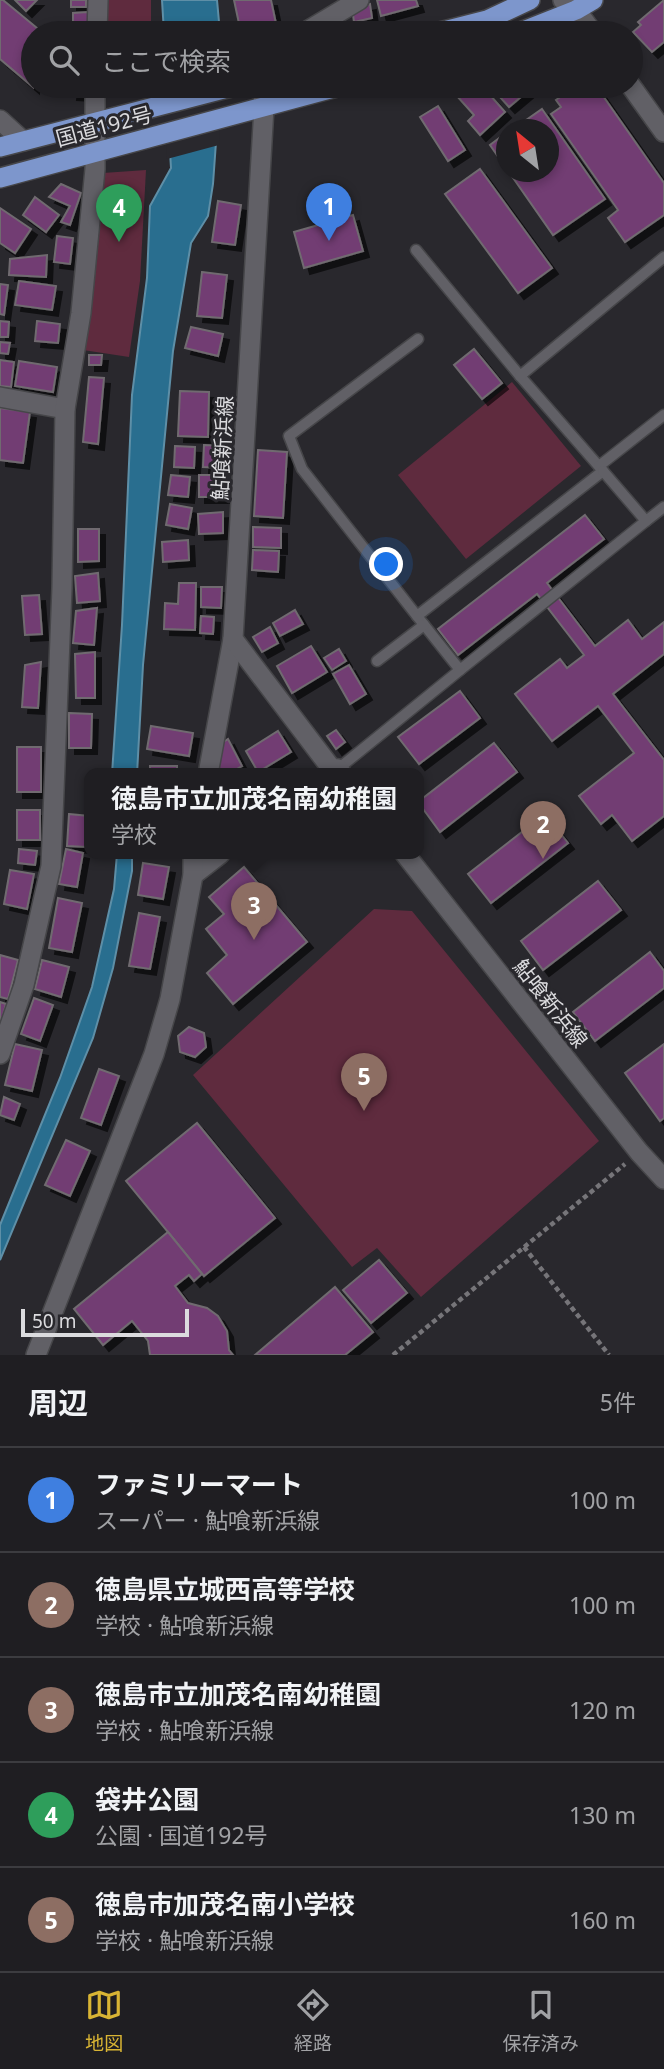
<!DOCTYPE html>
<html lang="ja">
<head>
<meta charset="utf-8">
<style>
	:root { --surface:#1f1e22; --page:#2c2b2f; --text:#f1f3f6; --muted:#a1a2a5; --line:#3c3c40; --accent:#d8b434 }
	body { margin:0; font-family:"Noto Sans","Noto Sans JP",sans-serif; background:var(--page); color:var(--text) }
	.compass { position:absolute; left:496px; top:119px; width:63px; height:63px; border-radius:50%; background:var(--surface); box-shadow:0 4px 10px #0003; rotate:330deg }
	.scale { position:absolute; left:21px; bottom:18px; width:168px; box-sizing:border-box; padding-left:7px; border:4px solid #dbdbde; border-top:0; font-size:19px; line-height:24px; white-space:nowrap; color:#dbdbde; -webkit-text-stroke:5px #29282d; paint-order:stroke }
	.you { position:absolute; left:387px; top:565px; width:24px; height:24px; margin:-18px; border:5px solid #fff; border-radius:50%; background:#1a73e8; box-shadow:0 0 0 10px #1a73e833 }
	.badge { display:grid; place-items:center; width:46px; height:46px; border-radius:50%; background:var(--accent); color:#fff; font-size:23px; font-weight:700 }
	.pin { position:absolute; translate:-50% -58px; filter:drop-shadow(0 2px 4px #0008) }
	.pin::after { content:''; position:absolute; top:37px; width:24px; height:21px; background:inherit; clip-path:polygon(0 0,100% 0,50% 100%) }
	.popup { position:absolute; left:84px; top:768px; width:340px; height:91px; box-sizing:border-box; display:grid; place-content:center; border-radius:14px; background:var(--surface); filter:drop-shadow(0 2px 5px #0005); font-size:23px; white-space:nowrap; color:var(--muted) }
	.popup b { font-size:26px; color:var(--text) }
	.popup::after { content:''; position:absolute; left:50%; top:100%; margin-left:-14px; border:14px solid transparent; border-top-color:var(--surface) }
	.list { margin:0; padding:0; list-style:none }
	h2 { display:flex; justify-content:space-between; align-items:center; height:91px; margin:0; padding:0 28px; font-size:30px }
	h2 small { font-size:23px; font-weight:400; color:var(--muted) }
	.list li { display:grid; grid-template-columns:46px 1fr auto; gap:21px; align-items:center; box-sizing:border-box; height:105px; padding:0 28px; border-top:2px solid var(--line) }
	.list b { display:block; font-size:26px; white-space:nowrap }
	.list p { margin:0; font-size:23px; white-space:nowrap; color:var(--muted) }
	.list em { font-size:23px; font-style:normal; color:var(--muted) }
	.icon { flex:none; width:38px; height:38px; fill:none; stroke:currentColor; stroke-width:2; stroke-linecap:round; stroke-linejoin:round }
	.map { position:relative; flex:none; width:664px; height:1355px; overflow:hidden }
	.search { position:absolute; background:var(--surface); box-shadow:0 4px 10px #0003; left:21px; right:21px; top:21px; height:77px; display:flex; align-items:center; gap:18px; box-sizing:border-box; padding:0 24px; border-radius:38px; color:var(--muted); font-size:26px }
	.sheet { height:616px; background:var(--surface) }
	nav { display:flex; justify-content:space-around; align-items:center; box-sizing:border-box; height:98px; border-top:2px solid var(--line); background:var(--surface); font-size:19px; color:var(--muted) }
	nav a { display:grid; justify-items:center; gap:4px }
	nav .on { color:var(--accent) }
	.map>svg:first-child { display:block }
	.green { fill:#5f2b3e }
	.water { fill:#296e8f; stroke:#5e8fa7; stroke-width:2 }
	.pier { fill:#29282d }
	.building { fill:#723c73; stroke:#706b70; stroke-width:2; filter:url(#shadow) }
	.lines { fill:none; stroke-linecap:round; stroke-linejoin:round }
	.service-casing { stroke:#464649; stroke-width:13 }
	.minor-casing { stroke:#464649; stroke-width:22 }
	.secondary-casing { stroke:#464649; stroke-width:22 }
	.trunk-casing { stroke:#464649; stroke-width:22 }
	.path { stroke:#767579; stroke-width:4.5; stroke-dasharray:5 3.5; stroke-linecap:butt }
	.service { stroke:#616066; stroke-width:10 }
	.minor { stroke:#616066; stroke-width:19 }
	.secondary { stroke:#616066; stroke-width:19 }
	.trunk { stroke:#7d96cc; stroke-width:19 }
	.labels { text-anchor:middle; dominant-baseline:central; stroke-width:6; stroke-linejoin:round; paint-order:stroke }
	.street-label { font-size:21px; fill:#dbdbde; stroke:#29282d }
</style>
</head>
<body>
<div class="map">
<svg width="664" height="1355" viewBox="0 0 664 1355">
	<defs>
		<filter id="shadow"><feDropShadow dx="6" dy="6" stdDeviation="0" flood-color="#0009"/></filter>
	</defs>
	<rect width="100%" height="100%" fill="#29282d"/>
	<g class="green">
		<polygon points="102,0 151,0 151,33 100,33"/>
		<polygon points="146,170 140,281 129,357 83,350 103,173"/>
		<polygon points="512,382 581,466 466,559 398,475"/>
		<polygon points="374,909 412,911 599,1141 421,1297 377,1248 352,1267 193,1075"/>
	</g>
	<g class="water">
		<polygon points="162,0 217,0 220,33 164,33"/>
		<polygon points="166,86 220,86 213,184 208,216 191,243 173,351 143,665 137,774 112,774 122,625 132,395 147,278 150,206 171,168"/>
		<polygon points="117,854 132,854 132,871 113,968 93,1038 0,1260 0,1225 60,1078 92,987 114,889"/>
	</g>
	<polygon class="pier" points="163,86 223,86 219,145 167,159"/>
	<g class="building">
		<polygon points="0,0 3,0 43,33 33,33 33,87 0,59"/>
		<polygon points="15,0 37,0 26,11"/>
		<rect x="71" y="0" width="15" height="7"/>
		<polygon points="234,0 271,0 278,33 241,33"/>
		<polygon points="377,0 416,0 418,6 381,16"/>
		<polygon points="664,0 664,42 652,52 633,32 641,25 638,22"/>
		<polygon points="370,4 372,18 354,22 352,8"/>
		<polygon points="88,12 88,32 73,32 73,13"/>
		<polygon points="72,86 86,86 86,95 71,94"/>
		<polygon points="469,86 482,86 505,112 480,135 468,121 474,115 457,96"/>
		<polygon points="490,86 534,86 509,107"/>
		<polygon points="576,86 596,86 664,183 664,215 625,242 608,218 618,210 551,114 561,107 556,100"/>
		<polygon points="438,106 465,150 448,161 420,117"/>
		<polygon points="542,109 605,199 553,235 509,172 548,172 548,130 512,130"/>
		<polygon points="506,133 506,168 490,145"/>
		<polygon points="480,169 552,268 518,293 445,194"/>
		<polygon points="61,184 81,193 70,225 61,222 70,206 49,197"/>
		<polygon points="35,197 59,215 46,232 23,215"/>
		<polygon points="218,201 241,205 235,245 212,242"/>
		<polygon points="0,208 31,229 15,253 0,243"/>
		<polygon points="353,215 363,251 304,268 294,232"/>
		<polygon points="57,236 73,238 70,264 54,262"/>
		<polygon points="47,255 46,277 9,275 10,259"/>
		<polygon points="202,272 227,275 222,318 197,316"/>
		<polygon points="19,281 56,286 52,310 15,305"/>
		<polygon points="0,284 8,285 4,315 0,314"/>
		<polygon points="0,321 9,322 8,337 0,337"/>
		<polygon points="37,321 60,324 58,343 35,341"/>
		<polygon points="191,327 223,334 218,356 185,348"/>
		<polygon points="0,342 10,343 8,354 0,353"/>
		<polygon points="474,349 502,383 482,399 454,365"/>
		<polygon points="89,355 102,355 101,365 89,365"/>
		<polygon points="0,360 14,362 11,387 0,386"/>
		<polygon points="19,361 57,367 53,392 15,386"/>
		<polygon points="89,377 104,378 98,444 83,442"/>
		<polygon points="180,391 209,392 208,437 178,436"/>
		<polygon points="0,408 30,412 23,463 0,460"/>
		<polygon points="204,445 225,446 225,468 203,467"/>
		<polygon points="175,446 195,447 194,468 174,467"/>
		<polygon points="258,450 287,452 283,518 254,516"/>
		<polygon points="171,475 190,477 188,497 168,495"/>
		<rect x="199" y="475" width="25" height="22"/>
		<polygon points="170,504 192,508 188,529 166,525"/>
		<polygon points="223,512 223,533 199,534 198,514"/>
		<polygon points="585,515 604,539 547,583 595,646 628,620 642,639 664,622 664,654 613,694 664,760 664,816 632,841 612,815 601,824 579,796 634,753 598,706 552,741 515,694 560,659 567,668 584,655 537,594 458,655 438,629"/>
		<polygon points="253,527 281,528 281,548 253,547"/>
		<polygon points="78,529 99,529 99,561 78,562"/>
		<polygon points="188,540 189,560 163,562 162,542"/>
		<polygon points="253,550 279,551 278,572 252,570"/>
		<polygon points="98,573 100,601 77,603 75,576"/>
		<polygon points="179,583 196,583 195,630 164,629 165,603 178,604"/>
		<polygon points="201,587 222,587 221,608 201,607"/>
		<polygon points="39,595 42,634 25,635 22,596"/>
		<polygon points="97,608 94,645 73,643 76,611"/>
		<polygon points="295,610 303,624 280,636 273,623"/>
		<polygon points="201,616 214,617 213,634 200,633"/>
		<polygon points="270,627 278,643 262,652 253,637"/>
		<polygon points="311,646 327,672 292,693 277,666"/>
		<polygon points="339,649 346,661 332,670 324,658"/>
		<polygon points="95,652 95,698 76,698 75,654"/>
		<polygon points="41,662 38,708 22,707 25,665"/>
		<polygon points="349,665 366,694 350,704 333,674"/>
		<polygon points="460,691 480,718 419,764 398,737"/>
		<polygon points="69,713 92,714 91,748 69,748"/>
		<polygon points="151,726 193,733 189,756 147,749"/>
		<polygon points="336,730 345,742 336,749 327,736"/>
		<polygon points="278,731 291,752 258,772 246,751"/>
		<polygon points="228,739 242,766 228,774 219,774 217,770 222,743"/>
		<polygon points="494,743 517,772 440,832 418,802"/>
		<rect x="17" y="747" width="24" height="45"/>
		<rect x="150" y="766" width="27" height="8"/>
		<rect x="17" y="810" width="23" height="30"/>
		<polygon points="69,814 89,816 87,847 67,846"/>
		<polygon points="545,814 568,843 491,903 468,874"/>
		<polygon points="19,849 37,851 35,865 18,863"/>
		<polygon points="66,849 83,853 77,887 59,884"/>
		<polygon points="143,863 169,867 163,899 138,895"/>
		<polygon points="244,867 307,942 233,1004 207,973 227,955 206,929 224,914 209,897"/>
		<polygon points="10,870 34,874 27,909 4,904"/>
		<polygon points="598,881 621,910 543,970 521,941"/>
		<polygon points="58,898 82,903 72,952 49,948"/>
		<polygon points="139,913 160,917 150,969 129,966"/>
		<polygon points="650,952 664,971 664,988 595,1041 573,1012"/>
		<polygon points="0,955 18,960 8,999 0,997"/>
		<polygon points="42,960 69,967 61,997 35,989"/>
		<polygon points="34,998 53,1005 40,1041 21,1034"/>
		<polygon points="0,1002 6,1004 0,1027"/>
		<polygon points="189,1027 204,1033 206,1047 195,1057 180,1052 178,1036"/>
		<polygon points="15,1044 42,1050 32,1091 5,1085"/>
		<polygon points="664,1044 664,1118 660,1121 625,1073"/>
		<polygon points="99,1069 119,1076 101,1125 81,1118"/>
		<polygon points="4,1097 20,1104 14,1120 0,1115"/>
		<polygon points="197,1123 275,1218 204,1276 126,1181"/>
		<polygon points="66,1140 90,1151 70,1196 45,1185"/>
		<polygon points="168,1232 202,1274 194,1281 189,1275 175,1286 188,1303 207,1308 218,1316 227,1331 229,1350 233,1355 150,1355 148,1341 132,1321 103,1345 74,1309"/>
		<polygon points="379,1260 407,1293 371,1323 343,1290"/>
		<polygon points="335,1287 373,1332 345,1355 255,1355"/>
	</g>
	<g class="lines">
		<defs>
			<g id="service">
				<polyline points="416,250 520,376 603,471 417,616 302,469 289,436 418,339"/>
				<polyline points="520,376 664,257"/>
				<polyline points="599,466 664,415"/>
				<polyline points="646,521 664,507"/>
				<polyline points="417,616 460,670 646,521 603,471"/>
				<polyline points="377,661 424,625"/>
				<polyline points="338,769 460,670"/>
			</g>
			<g id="minor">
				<polyline points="563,0 576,10 593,33"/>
				<polyline points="97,33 98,0"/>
				<polyline points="304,33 359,0"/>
				<polyline points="631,86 664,132"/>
				<polyline points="0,120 23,141"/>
				<polyline points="0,397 65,409"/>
				<polyline points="208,774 233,639"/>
				<polyline points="193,875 220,854"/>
				<polyline points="0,1054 24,985 51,866 62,588 65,409 81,313 95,169 95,86"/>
				<polyline points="36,1355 154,1054 170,999 193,875 193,854"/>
			</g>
			<g id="secondary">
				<polyline points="263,86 264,107 233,639 331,768 338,769 342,774"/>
				<polyline points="405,854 639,1152 664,1179"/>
			</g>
			<g id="trunk">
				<polyline points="436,33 487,20 530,0"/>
				<polyline points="518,33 576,10 593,0"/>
				<polyline points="0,147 235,86"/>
				<polyline points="0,178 341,86"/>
			</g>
		</defs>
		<use href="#service" class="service-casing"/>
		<use href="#minor" class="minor-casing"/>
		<use href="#secondary" class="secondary-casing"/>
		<use href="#trunk" class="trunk-casing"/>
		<g class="path">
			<polyline points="524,1247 609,1355"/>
			<polyline points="393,1355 625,1164"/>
		</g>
		<use href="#service" class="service"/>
		<use href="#minor" class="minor"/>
		<use href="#secondary" class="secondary"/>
		<use href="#trunk" class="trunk"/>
	</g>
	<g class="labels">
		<g class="street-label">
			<text transform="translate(104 126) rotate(-15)">国道192号</text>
			<text transform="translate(222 448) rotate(-87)">鮎喰新浜線</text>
			<text transform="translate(551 1003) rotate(52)">鮎喰新浜線</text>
		</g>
	</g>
</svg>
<svg class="compass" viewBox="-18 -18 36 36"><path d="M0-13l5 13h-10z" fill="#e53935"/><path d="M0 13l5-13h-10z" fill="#a1a2a5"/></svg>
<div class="scale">50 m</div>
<div class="you"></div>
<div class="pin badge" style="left:329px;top:241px;background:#3f7fe0">1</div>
<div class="pin badge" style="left:543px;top:859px;background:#8d6e63">2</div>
<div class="pin badge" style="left:254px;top:940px;background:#8d6e63">3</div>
<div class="popup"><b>徳島市立加茂名南幼稚園</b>学校</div>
<div class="pin badge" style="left:119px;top:242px;background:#2e9e5b">4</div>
<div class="pin badge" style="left:364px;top:1111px;background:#8d6e63">5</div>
<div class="search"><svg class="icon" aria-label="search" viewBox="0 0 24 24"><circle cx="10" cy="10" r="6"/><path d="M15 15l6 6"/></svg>ここで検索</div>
</div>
<section class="sheet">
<h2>周辺<small>5件</small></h2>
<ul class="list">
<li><span class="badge" style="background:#3f7fe0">1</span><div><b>ファミリーマート</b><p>スーパー · 鮎喰新浜線</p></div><em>100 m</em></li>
<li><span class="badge" style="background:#8d6e63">2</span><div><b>徳島県立城西高等学校</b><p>学校 · 鮎喰新浜線</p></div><em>100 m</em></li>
<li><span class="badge" style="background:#8d6e63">3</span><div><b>徳島市立加茂名南幼稚園</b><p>学校 · 鮎喰新浜線</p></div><em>120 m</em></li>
<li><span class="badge" style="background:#2e9e5b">4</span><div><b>袋井公園</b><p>公園 · 国道192号</p></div><em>130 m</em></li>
<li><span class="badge" style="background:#8d6e63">5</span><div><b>徳島市加茂名南小学校</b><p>学校 · 鮎喰新浜線</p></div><em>160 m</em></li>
</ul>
</section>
<nav>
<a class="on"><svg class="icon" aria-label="map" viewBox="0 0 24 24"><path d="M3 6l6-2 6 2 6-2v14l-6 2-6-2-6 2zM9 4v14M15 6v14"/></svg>地図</a>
<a><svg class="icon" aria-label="directions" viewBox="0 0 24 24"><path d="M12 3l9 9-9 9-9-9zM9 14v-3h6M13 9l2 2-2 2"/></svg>経路</a>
<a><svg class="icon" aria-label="saved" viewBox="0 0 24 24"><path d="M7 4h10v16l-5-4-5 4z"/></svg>保存済み</a>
</nav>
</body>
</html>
